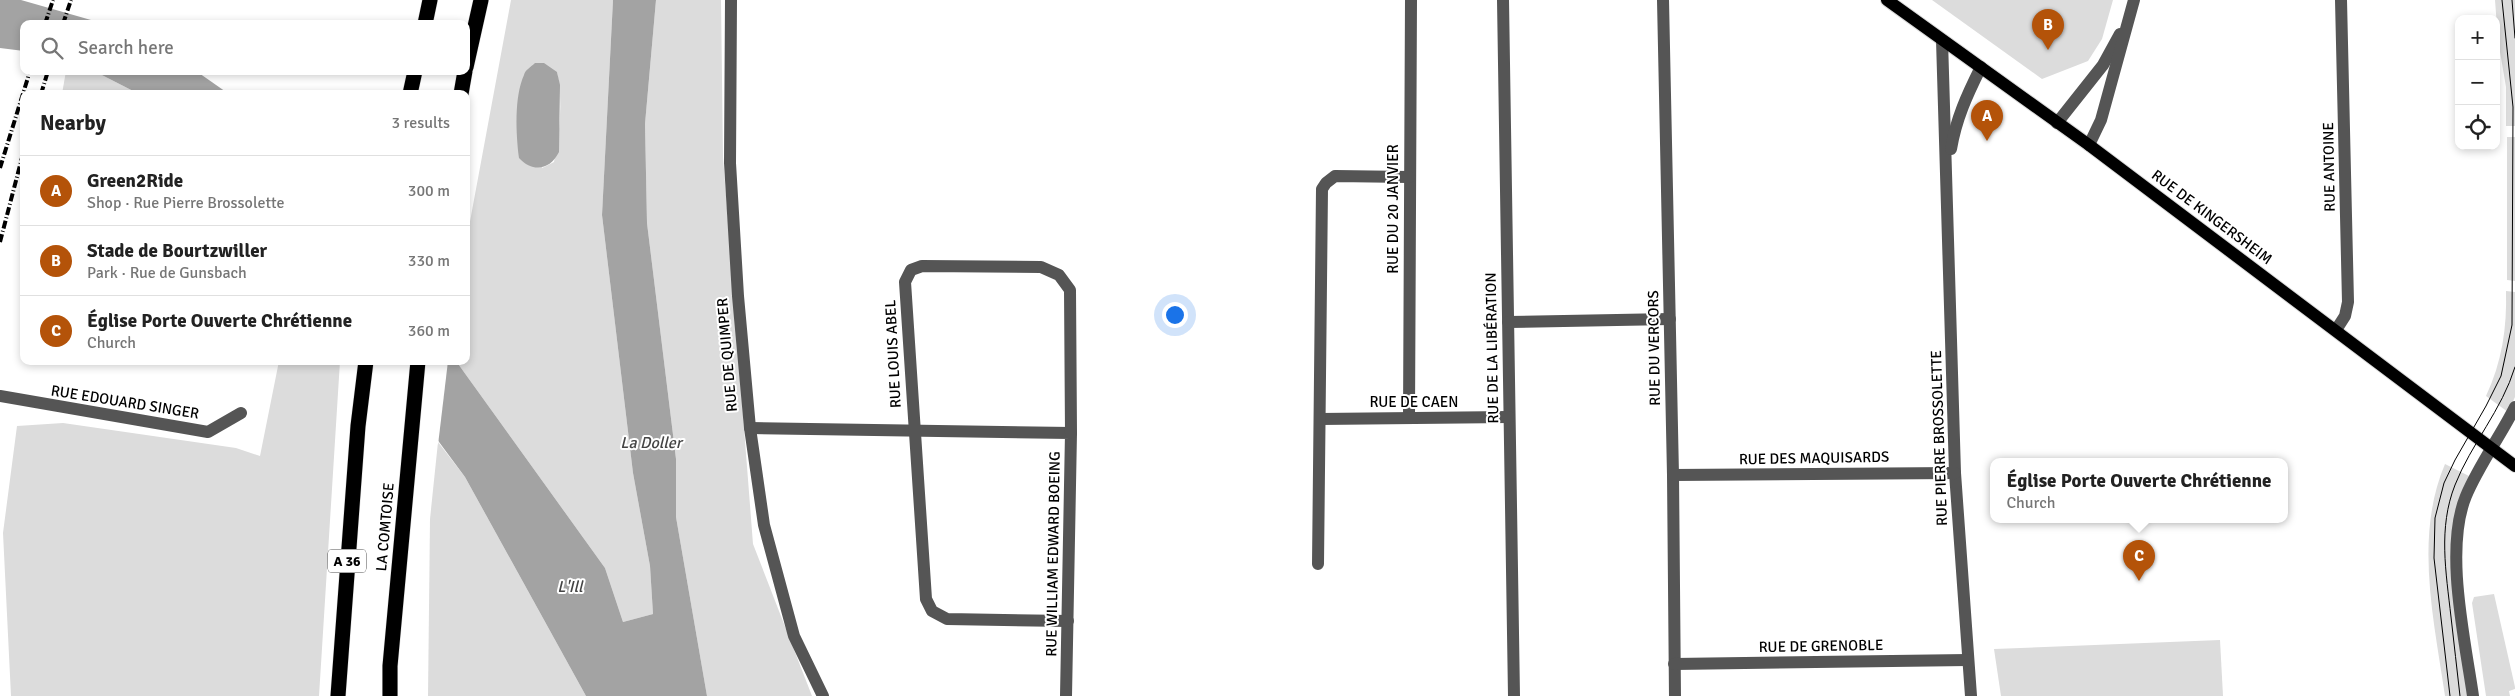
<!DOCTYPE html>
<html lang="en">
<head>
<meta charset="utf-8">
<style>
	:root { --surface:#fff; --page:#f2f2f2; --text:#222; --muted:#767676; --line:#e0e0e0; --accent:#b45309 }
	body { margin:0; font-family:Signika,sans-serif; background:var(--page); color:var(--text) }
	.controls { position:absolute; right:15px; top:15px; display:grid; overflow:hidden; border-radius:10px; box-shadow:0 2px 8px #0003 }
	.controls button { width:45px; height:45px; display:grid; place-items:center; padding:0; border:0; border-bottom:1px solid var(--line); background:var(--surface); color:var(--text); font:25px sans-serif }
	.you { position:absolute; left:1174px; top:314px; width:18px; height:18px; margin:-12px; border:4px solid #fff; border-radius:50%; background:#1a73e8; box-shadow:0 0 0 8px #1a73e833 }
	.badge { display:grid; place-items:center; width:32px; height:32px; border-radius:50%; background:var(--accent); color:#fff; font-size:16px; font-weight:700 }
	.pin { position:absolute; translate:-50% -41px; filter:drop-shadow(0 1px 2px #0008) }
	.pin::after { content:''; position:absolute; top:26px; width:18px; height:15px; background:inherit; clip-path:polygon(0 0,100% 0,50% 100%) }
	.popup { position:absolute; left:1990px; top:458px; width:298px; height:65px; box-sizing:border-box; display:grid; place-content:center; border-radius:10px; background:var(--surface); filter:drop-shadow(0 1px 4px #0005); font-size:16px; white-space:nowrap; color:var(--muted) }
	.popup b { font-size:19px; color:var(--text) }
	.popup::after { content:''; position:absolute; left:50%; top:100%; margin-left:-10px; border:10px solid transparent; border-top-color:var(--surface) }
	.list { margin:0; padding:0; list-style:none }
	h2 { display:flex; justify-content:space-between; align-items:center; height:65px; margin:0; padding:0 20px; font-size:21px }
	h2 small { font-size:16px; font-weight:400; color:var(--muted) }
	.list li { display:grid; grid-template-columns:32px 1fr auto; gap:15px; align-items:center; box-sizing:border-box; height:70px; padding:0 20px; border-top:1px solid var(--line) }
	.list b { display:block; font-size:19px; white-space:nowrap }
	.list p { margin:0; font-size:16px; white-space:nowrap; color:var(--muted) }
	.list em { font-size:16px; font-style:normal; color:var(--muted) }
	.icon { flex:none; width:28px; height:28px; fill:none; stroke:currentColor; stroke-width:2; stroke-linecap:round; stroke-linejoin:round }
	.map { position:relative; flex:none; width:2515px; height:696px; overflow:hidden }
	.search { position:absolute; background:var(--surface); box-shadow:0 2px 8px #0003; left:20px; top:20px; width:450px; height:55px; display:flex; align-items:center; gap:12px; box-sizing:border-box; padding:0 18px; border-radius:10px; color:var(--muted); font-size:19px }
	.panel { position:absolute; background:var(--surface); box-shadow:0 2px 8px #0003; left:20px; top:90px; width:450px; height:275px; border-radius:10px }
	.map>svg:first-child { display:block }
	.green { fill:#dcdcdc; fill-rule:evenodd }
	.water { fill:#a3a3a3 }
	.pier { fill:#fff }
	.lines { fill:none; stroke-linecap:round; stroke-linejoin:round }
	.major-casing { stroke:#dbdbdb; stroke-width:14 }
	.highway-casing { stroke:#dbdbdb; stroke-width:16 }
	.minor { stroke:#555; stroke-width:12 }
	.major { stroke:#000; stroke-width:12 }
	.highway { stroke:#000; stroke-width:15 }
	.tram { stroke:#000; stroke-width:1 }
	.rail { stroke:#000; stroke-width:4; stroke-dasharray:8 2.5 1 2.5; stroke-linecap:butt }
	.labels { text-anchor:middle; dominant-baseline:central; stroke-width:4; stroke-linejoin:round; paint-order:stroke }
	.shield { fill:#fff; stroke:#4c4c4c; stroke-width:1 }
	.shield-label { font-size:14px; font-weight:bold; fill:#000 }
	.street-label { font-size:15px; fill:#000; stroke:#fff }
	.water-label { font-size:16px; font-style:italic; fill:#444; stroke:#fff }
</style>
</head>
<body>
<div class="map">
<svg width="2515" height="696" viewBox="0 0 2515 696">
	<rect width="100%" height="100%" fill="#fff"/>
	<g class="green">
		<path d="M 511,0 L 613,0 L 602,215 L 633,473 L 650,566 L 653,614 L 623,622 L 605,568 L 456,361 L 466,361 L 466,243 ZM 557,72 C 563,102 560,132 554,162 L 542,168 Z"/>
		<polygon points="656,0 721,0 723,157 753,544 812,696 707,696 676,517 676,459 647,223 645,124"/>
		<polygon points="1932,0 2113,0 2102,39 2088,61 2042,79"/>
		<polygon points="2495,0 2515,0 2515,126 2506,126 2506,87 2498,40"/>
		<polygon points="66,71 94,71 139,94 62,94"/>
		<polygon points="2507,137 2515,137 2515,281 2507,280"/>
		<path d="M 2506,291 L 2515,292 L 2515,397 L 2508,412 L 2486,396 C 2502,362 2507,328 2506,291 Z"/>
		<polygon points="279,361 340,361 319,696 11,696 3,533 17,426 63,423 236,448 260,456"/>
		<polygon points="438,442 465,477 586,696 428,696 430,519"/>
		<path d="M 2445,464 L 2469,476 L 2456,515 L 2469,696 L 2445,696 C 2434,620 2414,537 2445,464 Z"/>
		<polygon points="2494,594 2515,687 2515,689 2509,691 2510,696 2486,696 2472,603 2474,597"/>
		<polygon points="2220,640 2223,696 2001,696 1994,649"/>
	</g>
	<g class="water">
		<polygon points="0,0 21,0 105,24 24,24 24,51 0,48"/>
		<polygon points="613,0 656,0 645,124 647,223 676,459 676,517 707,696 586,696 465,477 379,361 456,361 605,568 623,622 653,614 650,566 633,473 602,215"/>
		<path d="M 535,63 L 544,63 L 557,72 L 560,85 L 559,152 C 550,170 533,173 519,158 C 516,134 514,97 524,75 C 525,70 531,67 535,63 Z"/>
		<polygon points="94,71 196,71 229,94 139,94"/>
	</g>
	<polygon class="pier" points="377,361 448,361 438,445 377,363"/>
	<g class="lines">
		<defs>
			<polyline id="major" points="1887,0 2089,145 2515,466"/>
			<g id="highway">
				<polyline points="425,24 430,0"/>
				<polyline points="466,67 481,0"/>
				<polyline points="410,94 415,71"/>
				<polyline points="461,94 465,71"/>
				<polyline points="338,696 358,426 366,361"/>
				<polyline points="390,696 390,666 418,361"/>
			</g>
		</defs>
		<use href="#major" class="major-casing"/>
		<use href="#highway" class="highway-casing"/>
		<g class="minor">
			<polyline points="731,0 730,163 738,296 750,428 764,525 794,636 823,696"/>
			<polyline points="1503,0 1514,696"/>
			<polyline points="1663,0 1673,475 1675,696"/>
			<polyline points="1942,40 1955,473 1971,696"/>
			<polyline points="2057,123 2103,65 2120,34"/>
			<polyline points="2089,145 2101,120 2134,0"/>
			<path d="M 1951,149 C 1956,119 1967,95 1981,67"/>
			<polyline points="1508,322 1670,319"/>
			<polyline points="2336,330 2345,316 2348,302 2341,0"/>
			<polyline points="0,396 208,432 241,413"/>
			<polyline points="1409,418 1411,0"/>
			<polyline points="1320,419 1509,417"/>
			<polyline points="750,428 1071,433 1066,696"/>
			<polyline points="1673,475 1955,473"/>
			<polyline points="1318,564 1322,189 1326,183 1335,176 1409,177"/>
			<polyline points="1068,621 947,619 932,611 926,599 905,282 911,270 922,266 1041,267 1059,275 1070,290 1071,433"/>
			<polyline points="1674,664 1968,660"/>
			<path d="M 2473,696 C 2465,640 2444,549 2466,496 C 2479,465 2500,437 2515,407"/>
		</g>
		<use href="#major" class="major"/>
		<use href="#highway" class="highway"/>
		<g class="tram">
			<polyline points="2512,0 2515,38"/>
			<polyline points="2450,696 2434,558 2435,518 2444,483 2455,460 2486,406 2501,376 2512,325 2513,107 2502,0"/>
			<path d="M 2460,696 C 2457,670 2454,643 2451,617 C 2446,572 2438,528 2455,485 C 2471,444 2502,410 2515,367"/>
		</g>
		<g class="rail">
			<polyline points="45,24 53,0"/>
			<polyline points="63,24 71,0"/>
			<polyline points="41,94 48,71"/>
			<polyline points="0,168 30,71"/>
			<polyline points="0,242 24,150"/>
		</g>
	</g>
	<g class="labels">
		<rect class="shield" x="328" y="549.5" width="38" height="23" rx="4"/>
		<g class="shield-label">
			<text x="347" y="561">A 36</text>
		</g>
		<g class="street-label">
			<text transform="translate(2329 167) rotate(-91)">RUE ANTOINE</text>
			<text transform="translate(1393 209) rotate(-90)">RUE DU 20 JANVIER</text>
			<text transform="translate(2212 217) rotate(37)">RUE DE KINGERSHEIM</text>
			<text transform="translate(1492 348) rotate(-91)">RUE DE LA LIBÉRATION</text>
			<text transform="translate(1654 348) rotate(-91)">RUE DU VERCORS</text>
			<text transform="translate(893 354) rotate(-93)">RUE LOUIS ABEL</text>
			<text transform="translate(727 355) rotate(-95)">RUE DE QUIMPER</text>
			<text transform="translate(125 402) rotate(9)">RUE EDOUARD SINGER</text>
			<text x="1414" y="402">RUE DE CAEN</text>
			<text transform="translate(1939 438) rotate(-92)">RUE PIERRE BROSSOLETTE</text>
			<text transform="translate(1814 458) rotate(-1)">RUE DES MAQUISARDS</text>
			<text transform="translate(385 527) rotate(-85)">LA COMTOISE</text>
			<text transform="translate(1053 554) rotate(-89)">RUE WILLIAM EDWARD BOEING</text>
			<text transform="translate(1821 646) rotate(-1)">RUE DE GRENOBLE</text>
		</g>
		<g class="water-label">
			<text x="651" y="443">La Doller</text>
			<text x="570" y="587">L'Ill</text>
		</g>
	</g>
</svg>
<div class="controls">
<button>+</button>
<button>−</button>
<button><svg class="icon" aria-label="locate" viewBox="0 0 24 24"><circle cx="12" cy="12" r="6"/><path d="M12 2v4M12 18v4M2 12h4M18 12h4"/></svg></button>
</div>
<div class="you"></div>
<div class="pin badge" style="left:1987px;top:141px">A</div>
<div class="pin badge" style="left:2048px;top:50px">B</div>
<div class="pin badge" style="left:2139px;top:581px">C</div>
<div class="popup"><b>Église Porte Ouverte Chrétienne</b>Church</div>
<div class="search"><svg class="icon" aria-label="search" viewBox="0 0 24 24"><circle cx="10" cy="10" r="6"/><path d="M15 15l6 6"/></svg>Search here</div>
<section class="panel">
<h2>Nearby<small>3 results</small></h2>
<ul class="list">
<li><span class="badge">A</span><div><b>Green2Ride</b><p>Shop · Rue Pierre Brossolette</p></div><em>300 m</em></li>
<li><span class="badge">B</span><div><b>Stade de Bourtzwiller</b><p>Park · Rue de Gunsbach</p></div><em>330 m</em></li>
<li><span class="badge">C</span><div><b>Église Porte Ouverte Chrétienne</b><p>Church</p></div><em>360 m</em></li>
</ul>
</section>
</div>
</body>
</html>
